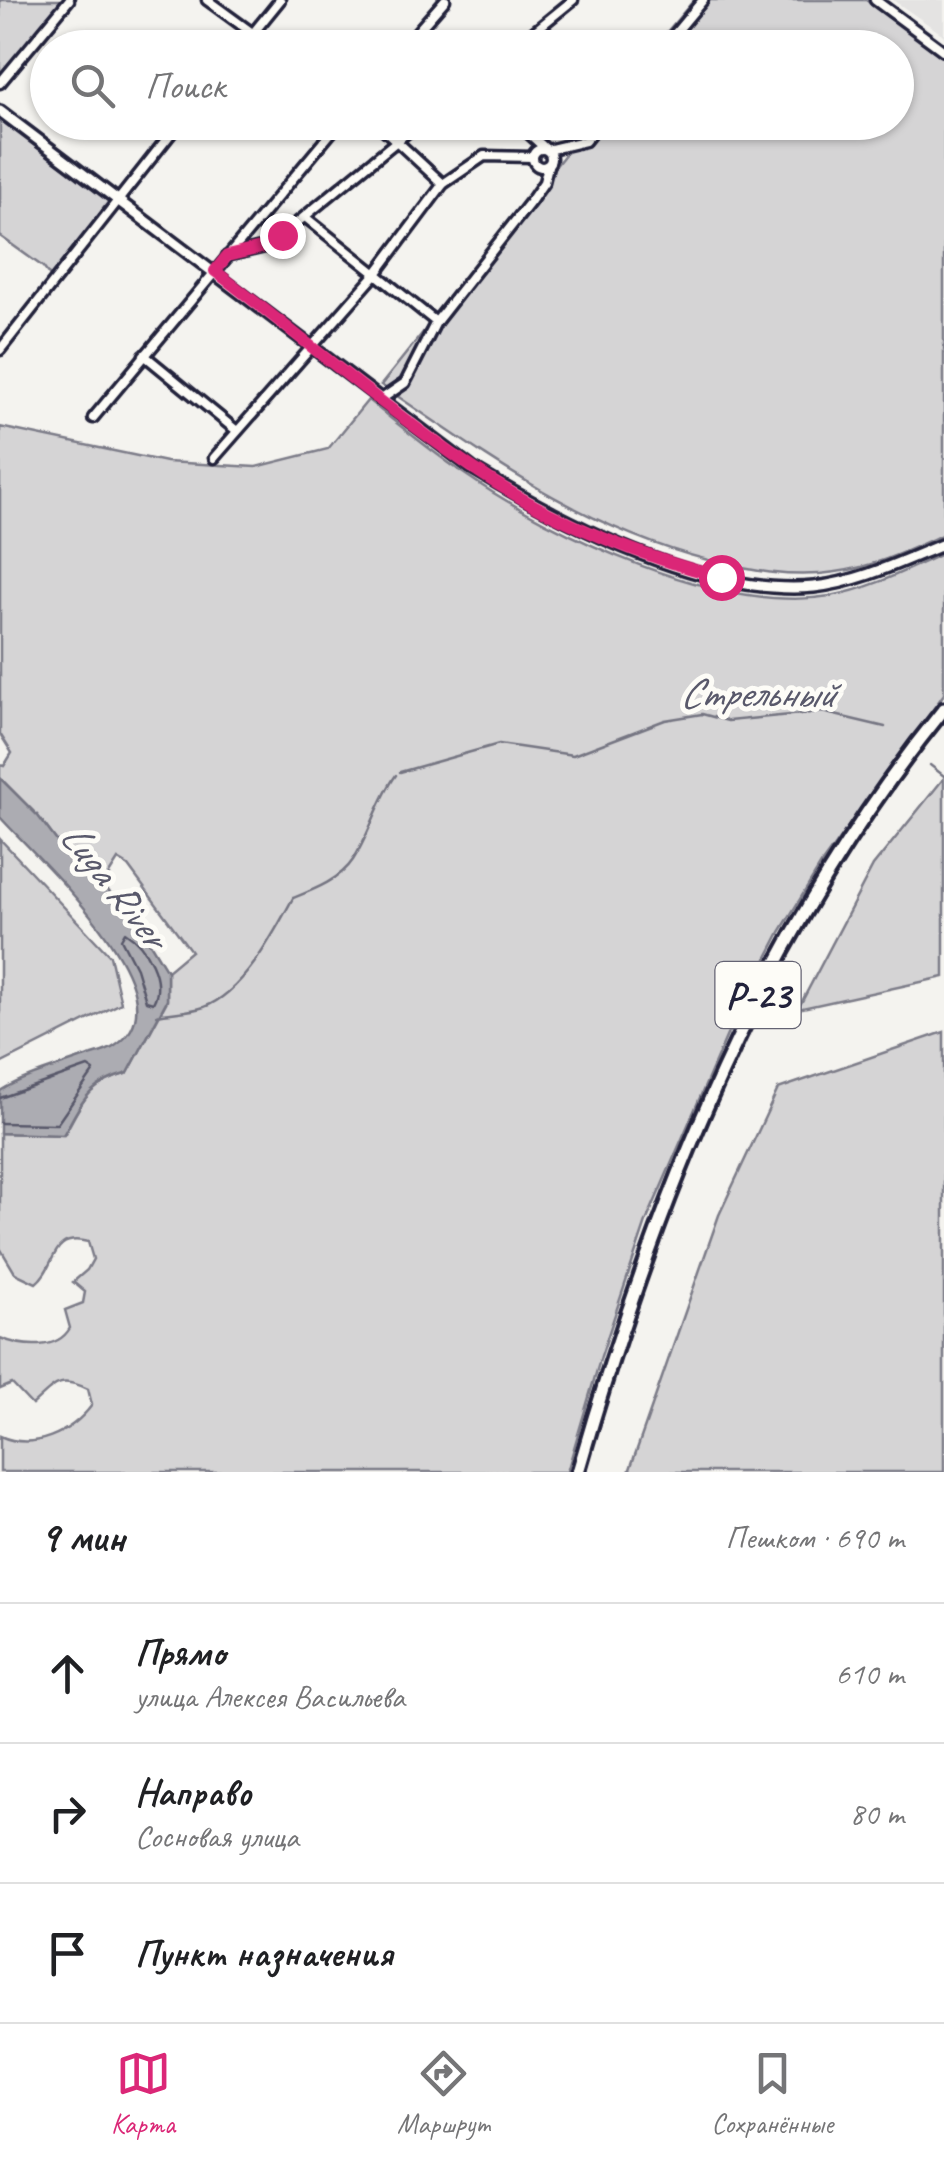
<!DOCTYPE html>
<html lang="ru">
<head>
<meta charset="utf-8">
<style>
	:root { --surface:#fff; --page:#f6f6f6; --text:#202124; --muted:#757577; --line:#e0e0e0; --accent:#db2777 }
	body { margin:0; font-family:Caveat,sans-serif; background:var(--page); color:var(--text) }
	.stop { position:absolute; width:30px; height:30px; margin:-22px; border:8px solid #db2777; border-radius:50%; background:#fff }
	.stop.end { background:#db2777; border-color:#fff; box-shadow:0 2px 10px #0008 }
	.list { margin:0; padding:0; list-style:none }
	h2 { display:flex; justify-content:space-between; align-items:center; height:130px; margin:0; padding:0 40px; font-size:42px }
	h2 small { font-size:32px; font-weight:400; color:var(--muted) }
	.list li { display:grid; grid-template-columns:65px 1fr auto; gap:30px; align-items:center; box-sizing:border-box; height:140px; padding:0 40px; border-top:2px solid var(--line) }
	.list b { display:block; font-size:38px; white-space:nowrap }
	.list p { margin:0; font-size:32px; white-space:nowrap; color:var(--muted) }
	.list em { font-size:32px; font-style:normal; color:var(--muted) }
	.icon { flex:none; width:55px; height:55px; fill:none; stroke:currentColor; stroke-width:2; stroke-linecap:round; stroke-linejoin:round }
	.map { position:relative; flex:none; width:944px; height:1472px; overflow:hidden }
	.search { position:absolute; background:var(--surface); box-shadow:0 2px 8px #0004; left:30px; right:30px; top:30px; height:110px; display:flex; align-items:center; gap:25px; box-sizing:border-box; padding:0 35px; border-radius:55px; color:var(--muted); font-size:38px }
	.sheet { height:550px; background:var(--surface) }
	nav { display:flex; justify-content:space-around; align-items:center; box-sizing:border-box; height:140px; border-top:2px solid var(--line); background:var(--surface); font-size:28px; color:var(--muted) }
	nav a { display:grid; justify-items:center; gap:5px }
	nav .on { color:var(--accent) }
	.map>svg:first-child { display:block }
	.built { fill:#e4e3e2 }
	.green { fill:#d5d4d5; stroke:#7c7b88; stroke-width:2.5 }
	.water { fill:#acacb2; stroke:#757582; stroke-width:2.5 }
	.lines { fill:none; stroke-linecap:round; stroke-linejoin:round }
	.shore { stroke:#59596b; stroke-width:2.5 }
	.stream { stroke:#757582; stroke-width:2.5 }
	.minor-casing { stroke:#22223b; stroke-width:15 }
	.major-casing { stroke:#22223b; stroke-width:16 }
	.highway-casing { stroke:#22223b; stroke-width:19 }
	.minor { stroke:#fdfcf7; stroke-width:8 }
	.major { stroke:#fdfcf7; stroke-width:9 }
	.highway { stroke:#fdfcf7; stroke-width:11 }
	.route { stroke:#db2777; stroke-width:12 }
	.labels { text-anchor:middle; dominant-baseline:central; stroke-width:10; stroke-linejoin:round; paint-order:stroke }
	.shield { fill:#fdfcf7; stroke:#646373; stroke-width:2.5 }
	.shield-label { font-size:38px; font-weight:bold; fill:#22223b }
	.water-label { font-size:42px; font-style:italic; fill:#59596b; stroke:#fdfcf7 }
</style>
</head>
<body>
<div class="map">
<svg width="944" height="1472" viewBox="0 0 944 1472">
	<rect width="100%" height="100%" fill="#f4f3ef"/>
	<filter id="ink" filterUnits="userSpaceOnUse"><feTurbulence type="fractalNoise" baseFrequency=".01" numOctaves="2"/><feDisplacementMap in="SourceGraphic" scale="20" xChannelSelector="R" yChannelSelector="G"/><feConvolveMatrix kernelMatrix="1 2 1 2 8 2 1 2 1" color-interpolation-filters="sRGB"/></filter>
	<g filter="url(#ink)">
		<polygon class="built" points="893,0 944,0 944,36 942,34"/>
		<g class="green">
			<polygon points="0,0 65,0 0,79"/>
			<path d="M 694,0 L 866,0 L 944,58 L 944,534 C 909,550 875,567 836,572 C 792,579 751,571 708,560 C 580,527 489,458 381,385 L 590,123 L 896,122 L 896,48 L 654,47 Z"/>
			<polygon points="0,120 109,201 51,278 43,267 0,236"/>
			<path d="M 368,400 C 400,426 432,452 466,475 C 555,536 719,614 830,596 C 871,589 906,570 944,553 L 944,694 L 822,863 L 780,932 L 727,1035 L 646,1222 L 601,1356 L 567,1472 L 0,1472 L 0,1436 C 33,1451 71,1433 92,1405 L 88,1389 C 58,1375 55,1385 32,1405 L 12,1384 L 0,1389 L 0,1338 C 23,1347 57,1351 70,1328 L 65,1310 L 83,1303 L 85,1292 L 73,1282 L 87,1270 L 93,1259 L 88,1242 C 49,1232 57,1267 36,1283 L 15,1273 L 0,1248 L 0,1133 L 64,1135 C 84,1099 87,1085 128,1073 L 167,1001 L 167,971 L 191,951 L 128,866 L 118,860 L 103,884 L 71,860 L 38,816 L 0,778 L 0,765 L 4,766 L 12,753 L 0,734 L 0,427 L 166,462 L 256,467 L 328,449 Z"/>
			<polygon points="944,778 944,977 798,1009 873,866"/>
			<polygon points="0,839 110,956 121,1003 0,1064"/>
			<polygon points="944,1032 944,1472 629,1472 719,1215 778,1089"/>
		</g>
		<path class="water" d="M 0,778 L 38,816 L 71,860 L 103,884 L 150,943 L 167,971 L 167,1000 L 128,1073 C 86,1085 84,1100 63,1135 L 0,1133 L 0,1091 C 24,1076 58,1067 86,1057 C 95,1054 107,1052 115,1046 C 193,996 35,857 0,817 Z"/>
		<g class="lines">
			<g class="shore">
				<path d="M 125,932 C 146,945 166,980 153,1003 L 146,1001 L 136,968 L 121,939 Z"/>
				<polyline points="0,1098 88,1067 94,1071 57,1124 0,1123"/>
			</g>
			<g class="stream">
				<polyline points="930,765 944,776"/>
				<polyline points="400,772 499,744 573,755 665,720 702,714 728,721 822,712 885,727"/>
				<path d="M 157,1015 C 172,1012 190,1012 204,1007 C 244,992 274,933 293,898 C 313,890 340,880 353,860 C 370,834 377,802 396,775"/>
			</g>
			<defs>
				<g id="minor">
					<polyline points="207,0 273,48"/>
					<polyline points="875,0 944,51"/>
					<polyline points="414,35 429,48"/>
					<polyline points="241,48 280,0"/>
					<polyline points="403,48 445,0"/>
					<polyline points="514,48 573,0"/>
					<polyline points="663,48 703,0"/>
					<polyline points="0,83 69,0"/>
					<polyline points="376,122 443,184"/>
					<polyline points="516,122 547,150 585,141 600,122"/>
					<circle cx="542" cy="158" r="9"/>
					<polyline points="305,217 436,322"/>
					<polyline points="227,256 265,247 282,235 420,122"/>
					<polyline points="0,350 180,122"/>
					<polyline points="144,355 237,431"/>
					<polyline points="380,400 405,383 436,322 531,201 544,182 548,166"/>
					<polyline points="93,418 340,122"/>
					<polyline points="214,458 375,275 443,184 484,156 533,157"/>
				</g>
				<path id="major" d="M 0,111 L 472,468 C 563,523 704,597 814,587 C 860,582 902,561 944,544"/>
				<path id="highway" d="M 578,1472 C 657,1198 762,933 944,709"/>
			</defs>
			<use href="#minor" class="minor-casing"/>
			<use href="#major" class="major-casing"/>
			<use href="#highway" class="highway-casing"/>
			<use href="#minor" class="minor"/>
			<use href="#major" class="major"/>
			<use href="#highway" class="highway"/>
		</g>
	</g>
	<g class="lines" filter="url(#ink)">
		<path class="route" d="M 282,235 L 265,247 L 227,256 L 215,271 C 300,336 382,406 470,466 C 546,519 632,554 721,577"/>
	</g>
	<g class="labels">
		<rect class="shield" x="715.5" y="962" width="85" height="66" rx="8"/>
		<g class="shield-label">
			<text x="758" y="995">Р-23</text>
		</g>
		<g class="water-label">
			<text x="757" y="693">Стрельный</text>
			<text transform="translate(114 885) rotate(52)">Luga River</text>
		</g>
	</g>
</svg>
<div class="stop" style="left:721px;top:577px"></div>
<div class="stop end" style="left:282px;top:235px"></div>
<div class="search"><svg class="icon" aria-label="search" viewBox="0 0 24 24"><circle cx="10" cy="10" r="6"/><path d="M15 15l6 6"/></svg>Поиск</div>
</div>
<section class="sheet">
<h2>9 мин<small>Пешком · 690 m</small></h2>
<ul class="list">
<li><svg class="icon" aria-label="ahead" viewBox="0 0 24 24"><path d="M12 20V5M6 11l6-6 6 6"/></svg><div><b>Прямо</b><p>улица Алексея Васильева</p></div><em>610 m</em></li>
<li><svg class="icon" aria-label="right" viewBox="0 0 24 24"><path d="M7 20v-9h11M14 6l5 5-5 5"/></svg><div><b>Направо</b><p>Сосновая улица</p></div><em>80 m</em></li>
<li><svg class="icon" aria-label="arrive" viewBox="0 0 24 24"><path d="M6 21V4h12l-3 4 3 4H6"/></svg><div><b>Пункт назначения</b></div></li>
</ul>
</section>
<nav>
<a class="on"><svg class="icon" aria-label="map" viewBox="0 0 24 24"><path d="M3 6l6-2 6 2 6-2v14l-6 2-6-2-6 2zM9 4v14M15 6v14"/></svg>Карта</a>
<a><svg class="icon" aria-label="directions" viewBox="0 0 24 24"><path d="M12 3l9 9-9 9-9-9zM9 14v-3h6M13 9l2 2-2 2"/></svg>Маршрут</a>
<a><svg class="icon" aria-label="saved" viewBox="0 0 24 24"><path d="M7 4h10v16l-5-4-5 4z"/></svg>Сохранённые</a>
</nav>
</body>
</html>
